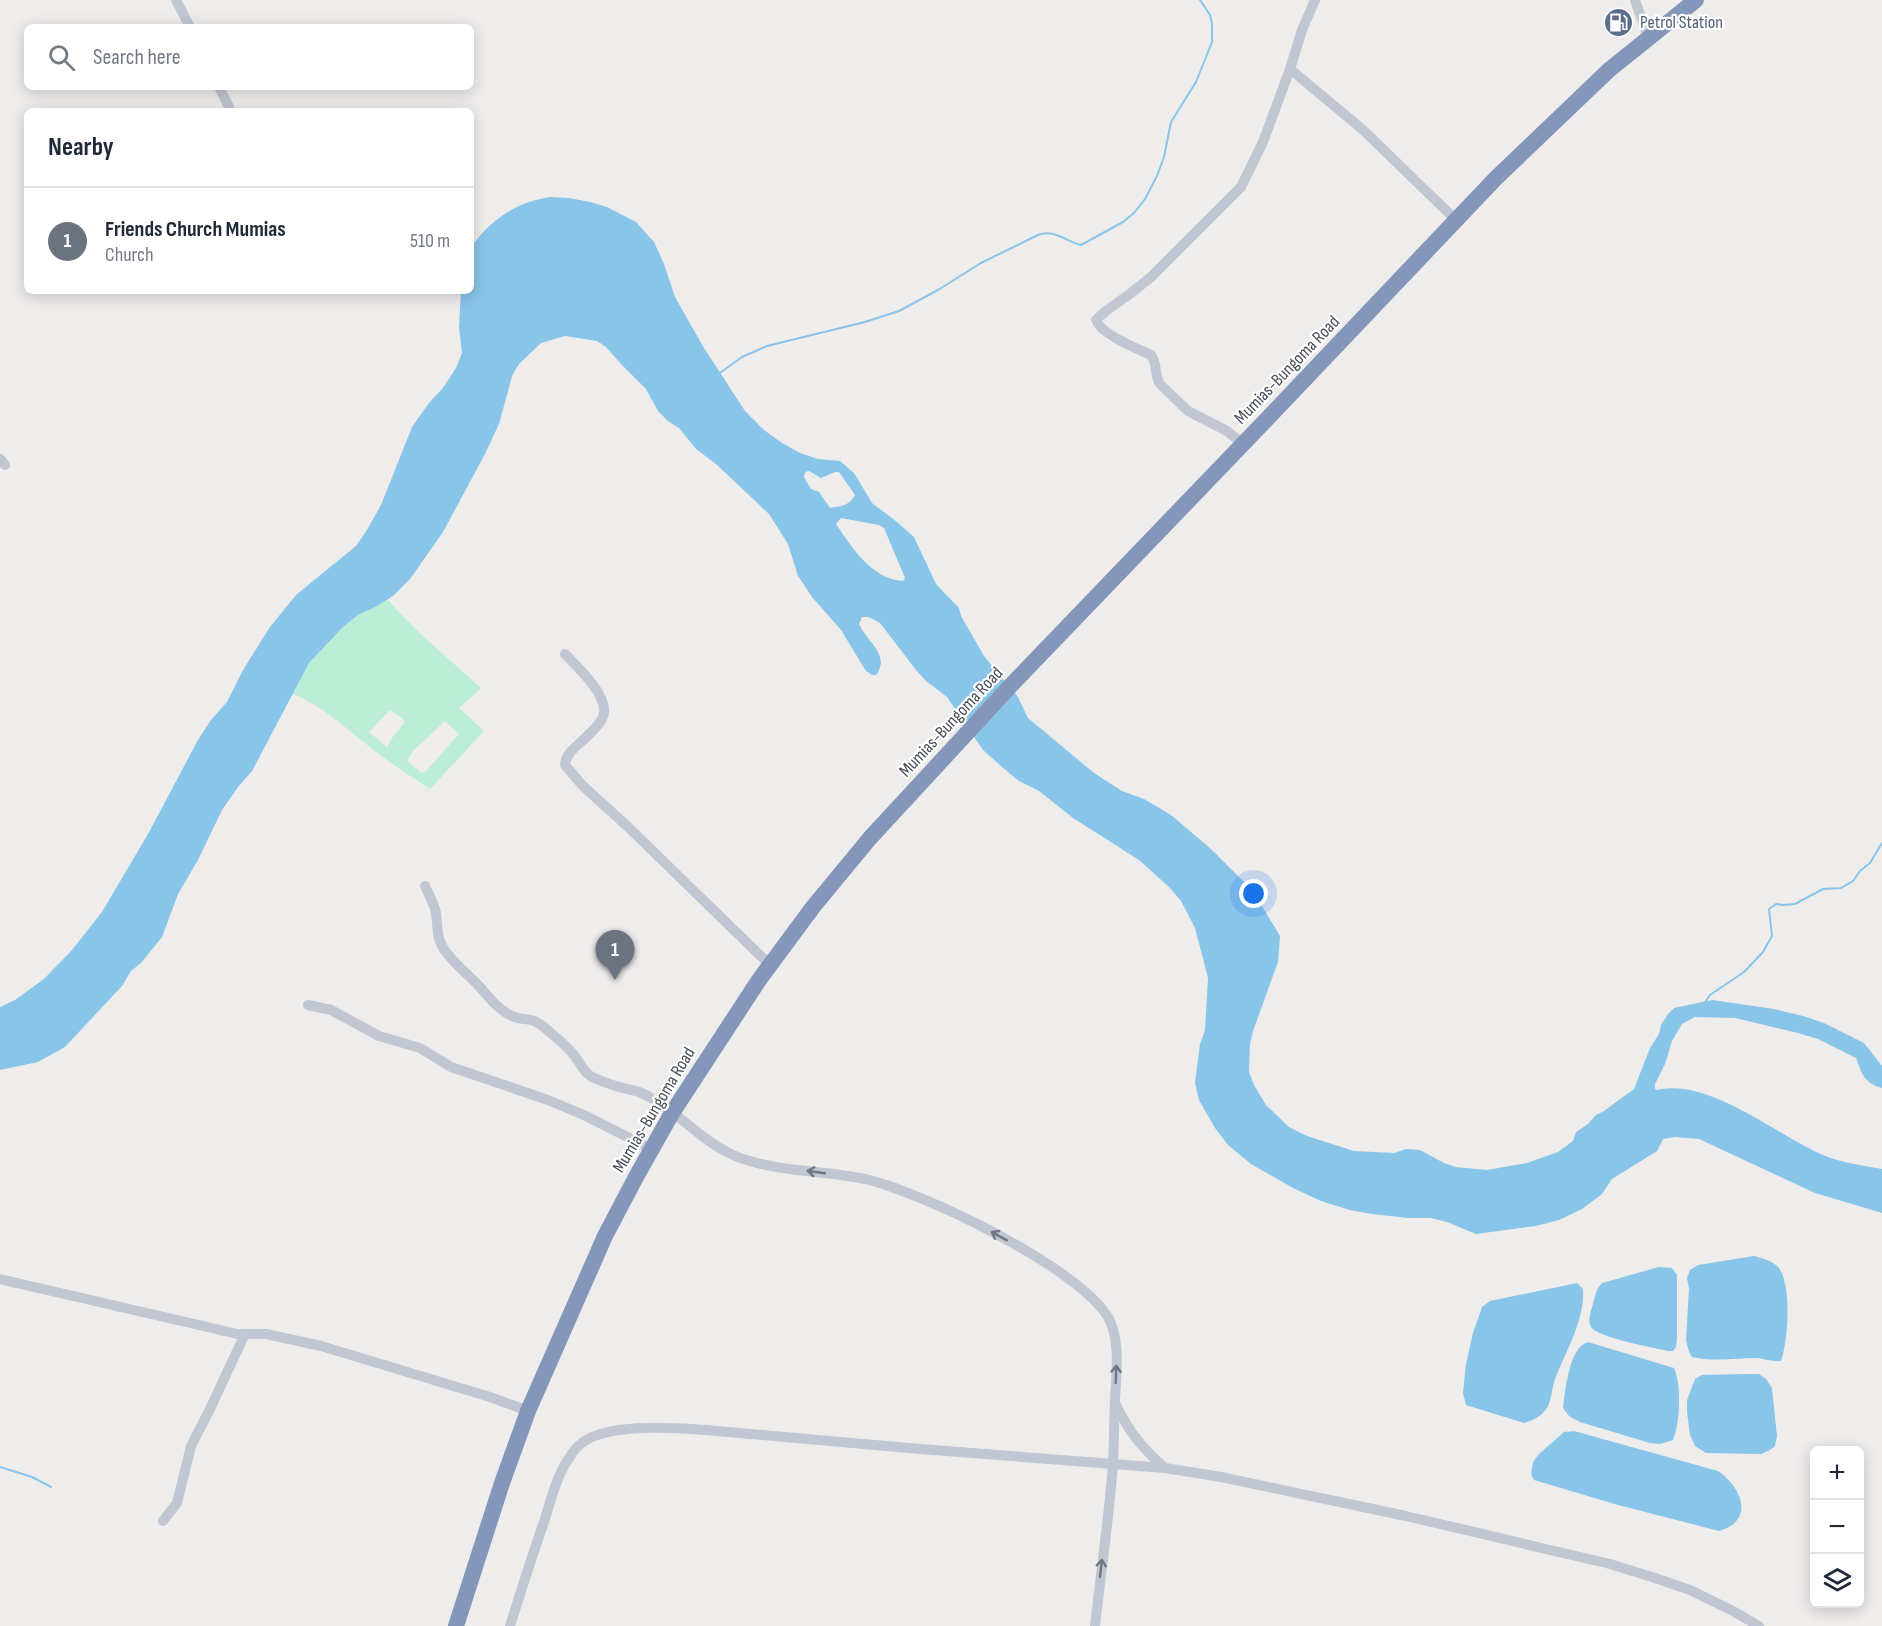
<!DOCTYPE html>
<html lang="en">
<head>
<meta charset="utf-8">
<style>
	:root { --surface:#fff; --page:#f6f6f7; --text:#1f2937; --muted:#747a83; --line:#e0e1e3; --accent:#1a73e8 }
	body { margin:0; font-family:"Sofia Sans Condensed",sans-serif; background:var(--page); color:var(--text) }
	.controls { position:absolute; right:18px; bottom:18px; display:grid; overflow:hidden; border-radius:9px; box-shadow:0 3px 15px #0003 }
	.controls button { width:54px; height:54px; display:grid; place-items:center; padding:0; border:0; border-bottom:2px solid var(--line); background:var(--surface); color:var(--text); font:30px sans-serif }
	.you { position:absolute; left:1254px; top:894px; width:21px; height:21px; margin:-15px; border:4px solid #fff; border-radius:50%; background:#1a73e8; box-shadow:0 0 0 9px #1a73e833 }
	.badge { display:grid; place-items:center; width:39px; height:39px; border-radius:50%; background:var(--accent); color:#fff; font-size:20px; font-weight:700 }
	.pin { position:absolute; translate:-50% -50px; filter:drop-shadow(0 2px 3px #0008) }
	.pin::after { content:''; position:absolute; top:32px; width:21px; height:18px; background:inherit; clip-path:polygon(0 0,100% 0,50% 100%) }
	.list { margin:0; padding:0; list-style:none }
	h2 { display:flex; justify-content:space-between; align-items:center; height:78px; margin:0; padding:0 24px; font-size:26px }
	h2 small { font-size:20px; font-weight:400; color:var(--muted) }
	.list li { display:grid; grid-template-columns:39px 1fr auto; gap:18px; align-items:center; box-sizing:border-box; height:108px; padding:0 24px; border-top:2px solid var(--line) }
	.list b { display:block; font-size:22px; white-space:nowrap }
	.list p { margin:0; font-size:20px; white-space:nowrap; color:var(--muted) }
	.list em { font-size:20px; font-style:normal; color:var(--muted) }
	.icon { flex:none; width:33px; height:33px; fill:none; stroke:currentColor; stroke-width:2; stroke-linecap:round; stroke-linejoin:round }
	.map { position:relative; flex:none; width:1882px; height:1626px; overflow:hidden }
	.search { position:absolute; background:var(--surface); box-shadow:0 3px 15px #0003; left:24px; top:24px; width:450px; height:66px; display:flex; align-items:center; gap:15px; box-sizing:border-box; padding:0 21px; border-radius:9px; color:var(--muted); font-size:22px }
	.panel { position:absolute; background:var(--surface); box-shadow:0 3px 15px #0003; left:24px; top:108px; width:450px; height:186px; border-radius:9px }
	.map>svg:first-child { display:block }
	.green { fill:#bbedd7; fill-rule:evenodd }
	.water { fill:#89c4e9; fill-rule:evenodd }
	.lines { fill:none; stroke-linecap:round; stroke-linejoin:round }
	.stream { stroke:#89c4e9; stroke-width:2 }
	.minor { stroke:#c0c6d2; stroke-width:10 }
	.highway { stroke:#8596bb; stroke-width:16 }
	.oneway { stroke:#707783 }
	.labels { text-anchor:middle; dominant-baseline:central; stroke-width:4.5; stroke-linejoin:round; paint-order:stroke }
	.service-label { font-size:18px; fill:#4e5e75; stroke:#fff; text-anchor:start }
	.street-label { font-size:18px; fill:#454d59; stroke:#fff }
</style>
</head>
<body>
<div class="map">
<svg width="1882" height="1626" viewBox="0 0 1882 1626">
	<rect width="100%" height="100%" fill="#efedec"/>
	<path class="green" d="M 388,600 C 416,632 449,659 481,688 L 459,708 L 484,731 L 430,789 C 415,779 399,769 384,758 C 354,736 327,708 292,693 L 309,663 L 343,627 L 358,615 ZM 390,710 L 402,718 L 405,722 L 392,738 L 387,747 L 369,732 ZM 445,721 L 459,734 L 425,772 L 422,773 L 407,761 L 413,751 Z"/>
	<g class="water">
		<path d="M 550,197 L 569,198 L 590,202 L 607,207 L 636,222 L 654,242 L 664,264 L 675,297 L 704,348 L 745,411 L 764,430 L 782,443 L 800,453 L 818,459 L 840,461 L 854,473 L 872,503 L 897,522 L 914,537 L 936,584 L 959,608 L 961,616 L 984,656 L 1018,697 L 1028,718 L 1094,773 L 1122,791 L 1144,799 L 1171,815 L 1211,849 L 1248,886 L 1259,901 L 1280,936 L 1278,962 L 1253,1031 L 1250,1044 L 1249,1072 L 1254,1085 L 1266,1105 L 1289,1127 L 1307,1136 L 1354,1151 L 1394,1153 L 1406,1149 L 1420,1150 L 1444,1163 L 1456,1167 L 1487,1170 L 1527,1163 L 1558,1152 L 1573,1141 L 1576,1132 L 1588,1124 L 1596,1115 L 1604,1111 L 1634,1089 L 1650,1048 L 1659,1034 L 1661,1025 L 1668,1014 L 1674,1008 L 1712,1000 L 1774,1009 L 1803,1016 L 1824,1023 L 1864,1043 L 1882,1066 L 1882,1088 C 1864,1083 1862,1074 1856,1058 L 1818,1039 L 1798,1033 L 1735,1018 L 1695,1017 L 1682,1024 L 1672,1041 L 1665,1064 L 1655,1084 L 1655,1089 L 1657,1090 C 1710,1078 1776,1135 1823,1155 C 1839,1162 1864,1166 1882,1169 L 1882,1213 L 1815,1193 L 1699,1139 L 1675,1137 L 1663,1139 L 1657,1151 L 1612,1179 L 1602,1194 L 1582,1209 L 1559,1220 L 1536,1226 L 1476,1234 L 1447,1222 L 1431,1218 L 1408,1218 L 1372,1214 L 1350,1210 L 1321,1201 L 1293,1188 L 1251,1164 L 1228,1145 L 1215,1128 L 1199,1100 L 1195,1083 L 1200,1044 L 1205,1030 L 1208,978 L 1195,928 L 1181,901 L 1169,887 L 1139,860 L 1073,818 L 1039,791 L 1019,781 L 1002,767 L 983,750 L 947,697 L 926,681 L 916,670 L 880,623 L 869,617 L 862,617 L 859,624 C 867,642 891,655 876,675 L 872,675 L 866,671 L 841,630 L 812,597 L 798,576 L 788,544 L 769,514 L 716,464 L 696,449 L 679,428 L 668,421 L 658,411 L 646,389 L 622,365 L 606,347 L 597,341 L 565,336 L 541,343 L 519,364 L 512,376 L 499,424 L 485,454 L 443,532 L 410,579 L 393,596 L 377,606 L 358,615 L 343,627 L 309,663 L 252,771 L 238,787 L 222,810 L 198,860 L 178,894 L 162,937 L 141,963 L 131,971 L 122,986 L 65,1047 L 38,1062 L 0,1070 L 0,1007 L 15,1000 L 44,979 L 72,950 L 102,912 L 148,834 L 198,740 L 211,720 L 227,702 L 243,670 L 270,627 L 296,595 L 356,546 L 367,530 L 381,505 L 412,427 L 429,403 L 443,388 L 456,368 L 462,353 L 459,327 L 461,291 L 471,291 C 471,278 468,261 471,249 C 472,245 476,241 479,237 C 497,215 522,201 550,197 ZM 809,471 L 821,478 L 835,472 L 839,472 L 855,495 C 849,506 841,506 830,508 L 819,492 L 811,489 L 804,477 L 805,472 ZM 841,518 L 879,525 L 884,528 L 905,578 L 903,581 C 872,579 852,548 836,524 Z"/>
		<path d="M 1754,1256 C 1763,1259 1772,1260 1779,1268 C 1792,1286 1788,1341 1781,1361 C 1772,1362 1765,1359 1757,1358 C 1735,1358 1714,1362 1692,1357 L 1689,1352 L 1686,1340 L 1689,1289 L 1687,1278 L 1690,1270 L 1698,1265 Z"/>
		<path d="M 1659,1267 L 1672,1268 L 1677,1275 L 1677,1338 L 1676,1347 L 1673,1351 L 1668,1351 C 1654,1348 1597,1337 1591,1327 C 1587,1321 1591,1311 1593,1304 C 1595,1296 1596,1289 1602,1283 Z"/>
		<path d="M 1577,1283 L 1583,1289 C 1585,1321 1565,1352 1554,1382 C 1552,1389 1551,1402 1547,1408 C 1542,1416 1532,1421 1524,1423 L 1466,1405 L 1463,1393 L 1466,1364 L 1473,1333 L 1482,1307 L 1490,1301 Z"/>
		<path d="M 1588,1342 L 1674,1368 C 1682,1386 1680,1423 1673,1440 L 1660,1444 L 1650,1443 L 1580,1422 L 1569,1416 L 1563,1408 C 1565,1391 1569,1347 1588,1342 Z"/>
		<polygon points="1746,1374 1759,1374 1766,1379 1772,1388 1777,1436 1775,1446 1770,1450 1761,1454 1706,1453 1695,1446 1690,1435 1687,1412 1687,1400 1695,1379 1702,1375"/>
		<path d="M 1574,1431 L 1718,1471 C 1741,1487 1756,1520 1719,1531 L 1618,1505 L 1534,1480 L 1531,1474 L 1533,1462 L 1539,1454 L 1564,1432 Z"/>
	</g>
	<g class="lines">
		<g class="stream">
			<path d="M 717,375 L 742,357 L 767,346 L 865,322 L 899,311 L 938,290 L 981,263 L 1038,235 C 1054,229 1066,241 1081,245 L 1123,222 L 1134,213 L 1145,199 L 1157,176 L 1164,157 L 1171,122 L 1196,82 L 1212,42 L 1212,24 L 1210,15 L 1200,0"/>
			<polyline points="1705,1002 1710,995 1744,972 1763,952 1772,936 1769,909 1776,904 1783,905 1795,904 1823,889 1841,888 1853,881 1860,871 1870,863 1882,843"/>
			<polyline points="0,1467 32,1477 51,1487"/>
		</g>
		<g class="minor">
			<polyline points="176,0 190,27"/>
			<polyline points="1315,0 1302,30 1290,69 1362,129 1456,220"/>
			<polyline points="1635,0 1648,37"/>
			<polyline points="219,87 231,111"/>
			<path d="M 1243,444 L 1227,431 L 1188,411 L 1160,384 C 1154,375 1158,364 1151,355 C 1136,348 1102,335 1096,320 L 1106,311 L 1131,293 L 1151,277 L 1241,187 L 1263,142 L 1290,69"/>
			<polyline points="0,459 5,465"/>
			<path d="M 565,654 C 578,668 613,699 602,719 C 597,728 587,736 580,743 C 572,750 566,755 565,765 L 583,786 L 626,825 L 770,965"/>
			<path d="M 425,886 C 429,895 434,903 436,913 C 438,927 436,940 446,952 C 455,964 467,974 478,985 C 489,997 497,1009 512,1016 C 524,1022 529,1015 544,1027 C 554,1036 565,1044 574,1055 C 580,1062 583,1072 592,1077 C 607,1084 621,1088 636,1091 C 645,1093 654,1100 662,1105 C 686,1121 706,1143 733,1155 C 771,1172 824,1170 865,1179 C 922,1192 1081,1268 1109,1319 C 1121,1343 1116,1375 1115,1400 C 1114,1421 1114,1443 1113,1464 C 1109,1518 1101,1572 1095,1626"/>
			<polyline points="308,1005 331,1010 379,1036 420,1048 451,1067 548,1100 586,1116 651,1149"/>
			<polyline points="0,1279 216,1329 237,1334 266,1334 321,1346 490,1397 528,1411"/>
			<path d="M 1116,1405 C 1129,1432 1142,1448 1165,1468"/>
			<polyline points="163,1521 177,1503 191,1446 210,1409 245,1334"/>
			<path d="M 510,1626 C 521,1591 532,1556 544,1522 C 551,1500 556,1477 569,1458 C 574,1449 583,1441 592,1437 C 622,1424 674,1428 706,1430 L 920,1449 L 1165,1468 L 1221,1477 L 1406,1516 L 1610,1564 L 1655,1578 L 1690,1590 L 1733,1611 L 1759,1626"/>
		</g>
		<polyline class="highway" points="456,1626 502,1483 528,1411 605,1236 636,1177 672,1113 759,980 813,907 870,838 1016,680 1267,419 1496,178 1609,70 1696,0"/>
	</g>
	<defs><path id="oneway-shaft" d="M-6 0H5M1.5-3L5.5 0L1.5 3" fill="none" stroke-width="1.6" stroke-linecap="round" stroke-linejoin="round" transform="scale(1.5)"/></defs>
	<g class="oneway">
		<use href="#oneway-shaft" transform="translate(816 1172) rotate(-172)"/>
		<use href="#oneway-shaft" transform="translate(999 1236) rotate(-151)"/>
		<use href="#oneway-shaft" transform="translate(1116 1374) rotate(-88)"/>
		<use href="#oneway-shaft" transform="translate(1101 1568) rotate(-84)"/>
	</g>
	<defs>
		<symbol id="fuel-disc" viewBox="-11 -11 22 22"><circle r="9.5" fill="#5c6f8a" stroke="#fff"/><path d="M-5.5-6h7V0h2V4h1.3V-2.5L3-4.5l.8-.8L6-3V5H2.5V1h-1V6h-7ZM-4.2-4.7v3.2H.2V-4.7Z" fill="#fff"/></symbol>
	</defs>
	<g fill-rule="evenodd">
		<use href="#fuel-disc" x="1602" y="6" width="33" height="33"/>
	</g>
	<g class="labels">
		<g class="service-label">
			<text x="1640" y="22">Petrol Station</text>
		</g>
		<g class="street-label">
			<text transform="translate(1287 370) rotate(-46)">Mumias-Bungoma Road</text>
			<text transform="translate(951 722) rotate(-47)">Mumias-Bungoma Road</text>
			<text transform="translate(654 1110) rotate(-59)">Mumias-Bungoma Road</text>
		</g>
	</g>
</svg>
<div class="controls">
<button>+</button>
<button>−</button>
<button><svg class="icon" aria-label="layers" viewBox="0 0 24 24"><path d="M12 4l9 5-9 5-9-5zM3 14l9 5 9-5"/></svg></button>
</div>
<div class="you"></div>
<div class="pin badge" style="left:615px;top:980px;background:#6b7280">1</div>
<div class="search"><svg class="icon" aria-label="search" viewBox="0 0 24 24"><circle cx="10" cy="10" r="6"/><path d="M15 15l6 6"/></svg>Search here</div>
<section class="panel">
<h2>Nearby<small></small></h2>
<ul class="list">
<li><span class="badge" style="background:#6b7280">1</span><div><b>Friends Church Mumias</b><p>Church</p></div><em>510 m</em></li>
</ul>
</section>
</div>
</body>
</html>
